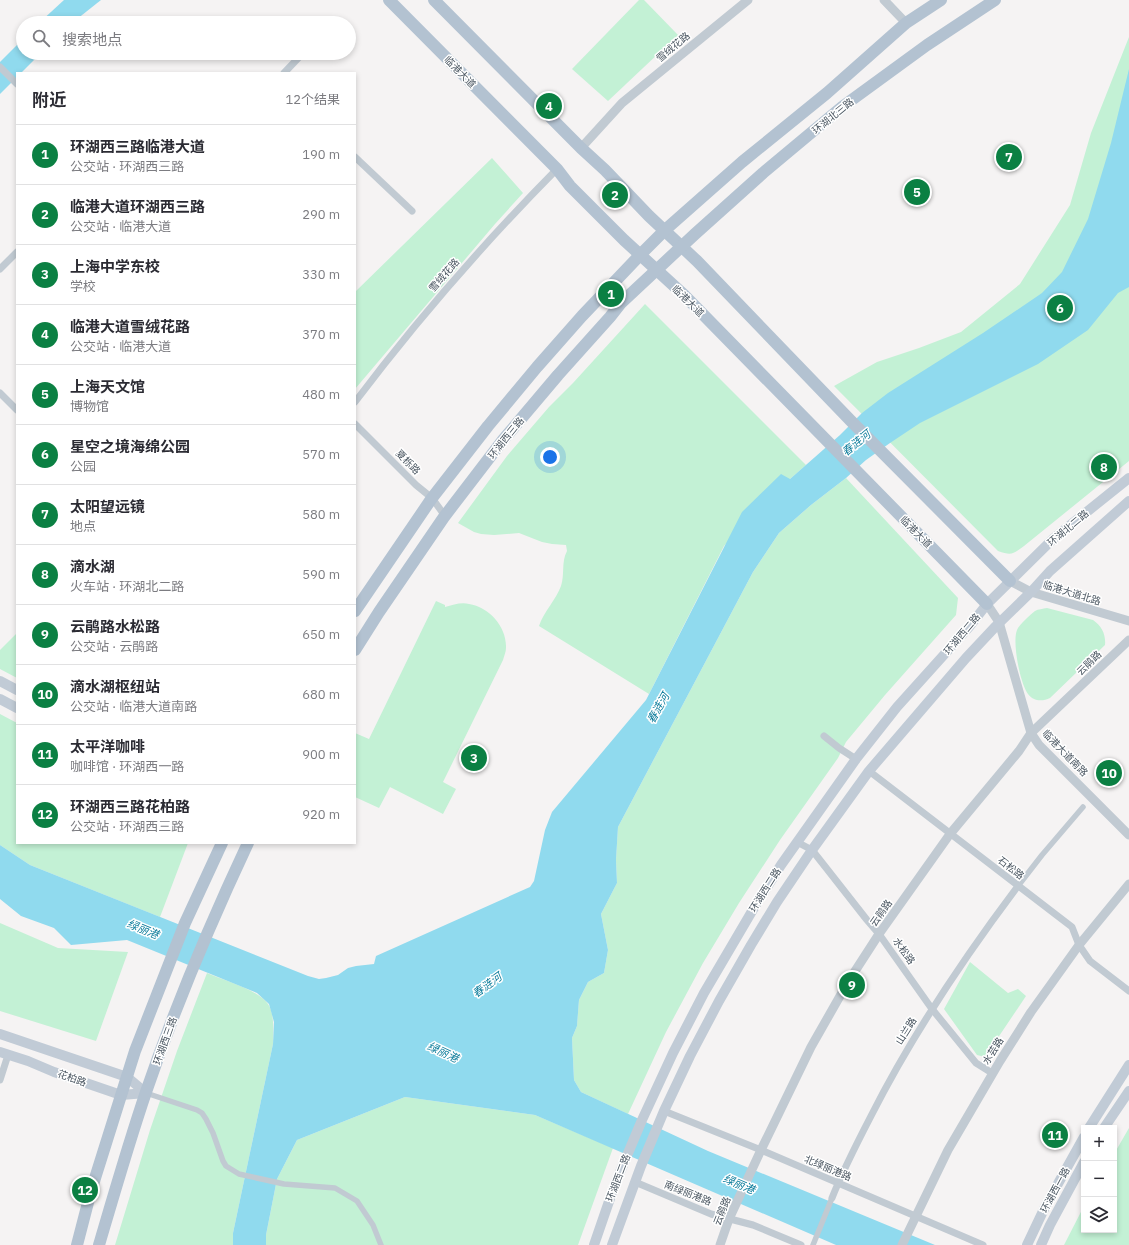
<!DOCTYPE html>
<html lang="zh">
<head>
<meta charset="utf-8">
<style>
	:root { --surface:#fff; --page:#f7f7f7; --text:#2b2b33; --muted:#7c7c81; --line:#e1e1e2; --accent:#0b8043 }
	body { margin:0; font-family:"IBM Plex Sans","Noto Sans SC",sans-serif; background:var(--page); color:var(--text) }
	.controls { position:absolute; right:12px; bottom:12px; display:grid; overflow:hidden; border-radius:0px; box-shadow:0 2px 6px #0003 }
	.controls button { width:36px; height:36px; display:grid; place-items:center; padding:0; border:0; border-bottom:1px solid var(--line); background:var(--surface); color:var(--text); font:20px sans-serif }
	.you { position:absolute; left:550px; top:457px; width:14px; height:14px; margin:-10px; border:3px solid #fff; border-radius:50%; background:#1a73e8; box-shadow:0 0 0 6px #1a73e833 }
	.badge { display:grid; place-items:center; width:26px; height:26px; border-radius:50%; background:var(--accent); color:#fff; font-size:13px; font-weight:700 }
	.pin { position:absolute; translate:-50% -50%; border:2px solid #fff; box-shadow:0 1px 4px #0006 }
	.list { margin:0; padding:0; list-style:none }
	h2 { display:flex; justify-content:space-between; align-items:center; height:52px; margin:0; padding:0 16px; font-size:17px }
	h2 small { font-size:13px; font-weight:400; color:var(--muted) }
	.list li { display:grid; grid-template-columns:26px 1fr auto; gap:12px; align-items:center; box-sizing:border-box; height:60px; padding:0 16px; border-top:1px solid var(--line) }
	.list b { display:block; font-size:15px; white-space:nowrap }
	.list p { margin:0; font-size:13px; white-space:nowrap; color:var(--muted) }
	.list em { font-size:13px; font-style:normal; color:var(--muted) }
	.icon { flex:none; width:22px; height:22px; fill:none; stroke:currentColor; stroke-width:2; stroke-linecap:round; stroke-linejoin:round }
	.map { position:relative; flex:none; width:1129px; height:1245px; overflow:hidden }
	.search { position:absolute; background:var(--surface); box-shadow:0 2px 6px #0003; left:16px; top:16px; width:340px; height:44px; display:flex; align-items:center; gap:10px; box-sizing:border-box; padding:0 14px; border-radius:22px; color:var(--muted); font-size:15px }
	.panel { position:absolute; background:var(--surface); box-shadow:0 2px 6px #0003; left:16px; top:72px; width:340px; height:772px; border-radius:0px }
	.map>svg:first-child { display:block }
	.green { fill:#c3f1d5 }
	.water { fill:#90daee }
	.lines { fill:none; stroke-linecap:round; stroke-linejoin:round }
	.pedestrian { stroke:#c1cad2; stroke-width:5.5 }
	.minor { stroke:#c1cad2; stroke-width:7 }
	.tertiary { stroke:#c1cad2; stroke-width:9 }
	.secondary { stroke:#c1cbd6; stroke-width:10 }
	.primary { stroke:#b3c2d1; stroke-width:12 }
	.labels { text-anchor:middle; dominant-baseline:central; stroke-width:3; stroke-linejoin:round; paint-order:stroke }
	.street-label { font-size:10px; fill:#4a5661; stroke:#fff }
	.water-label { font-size:11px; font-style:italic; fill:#0c7c9b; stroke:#fff }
</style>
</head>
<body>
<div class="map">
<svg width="1129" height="1245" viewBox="0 0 1129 1245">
	<rect width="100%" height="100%" fill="#f5f3f3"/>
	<g class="green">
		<polygon points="639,0 644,0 678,35 608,101 572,69"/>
		<path d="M 1129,37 L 1129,461 L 1024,546 C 1013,554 1012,556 998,551 L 834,386 L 877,362 L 919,348 L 961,332 L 1020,284 L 1070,205 L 1091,133 Z"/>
		<polygon points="492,158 523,193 495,224 355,389 355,292"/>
		<path d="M 645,304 L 806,465 L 790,479 L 724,546 L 649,694 L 539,626 C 544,611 556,600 561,586 C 565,574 561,562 567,551 L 566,545 L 552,544 L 542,542 L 519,533 L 494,535 L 481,534 L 474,532 L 458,523 L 507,456 L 549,407 L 573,383 Z"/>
		<polygon points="846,478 958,598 956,615 885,695 846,742 838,758 780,840 739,903 703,963 666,1032 628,1114 581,1092 574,1080 572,1038 577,1026 579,1000 588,982 604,973 608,950 601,914 617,883 616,860 618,827 753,572 779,533 811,505"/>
		<path d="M 436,601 L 445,605 L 445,607 C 453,605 461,602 469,604 C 489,607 507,627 506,648 C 506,652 504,656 503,660 L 443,782 L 456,789 L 443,814 L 390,787 L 379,808 L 355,797 L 355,733 L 369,739 Z"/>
		<path d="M 1047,608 L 1093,620 C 1102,626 1106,635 1105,645 L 1050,698 C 1042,702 1033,701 1028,694 C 1020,683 1012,642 1017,630 C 1019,625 1031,614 1035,611 C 1038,609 1043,609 1047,608 Z"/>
		<polygon points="17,633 17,678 0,669 0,650"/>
		<polygon points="0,714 17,723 17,843 188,843 160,917 30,865 0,845"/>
		<polygon points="0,923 58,948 128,952 96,1041 0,1011"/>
		<polygon points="970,962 1008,993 1018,989 1026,996 985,1057 977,1055 944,1009"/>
		<path d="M 207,973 C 223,980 259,990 268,1004 C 275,1014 273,1033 273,1044 L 233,1233 L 233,1245 L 115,1245 L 150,1130 L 177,1051 Z"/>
		<polygon points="405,1097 535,1115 613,1148 578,1245 266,1245 266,1235 277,1179 297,1140"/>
		<polygon points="1129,1128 1129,1245 1064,1245 1084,1206 1084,1230 1114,1230 1114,1154"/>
	</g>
	<g class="water">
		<polygon points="64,0 101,0 72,23 39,23"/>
		<polygon points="23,39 23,53 41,53 21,73 17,73 17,77 0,94 0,62"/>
		<polygon points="1129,69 1129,287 1118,293 1088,330 1038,364 920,423 890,443 866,460 846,478 811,505 779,533 753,572 618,827 616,860 617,883 601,914 608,950 604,973 588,982 579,1000 577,1026 572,1038 574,1080 581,1092 708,1151 935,1245 836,1245 535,1115 405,1097 297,1140 277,1179 266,1235 266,1245 233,1245 233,1233 273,1044 274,1022 269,1004 257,993 127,940 71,945 54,928 21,916 0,899 0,845 30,865 308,976 319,979 326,978 338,975 348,968 356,966 374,964 376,956 530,887 534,881 545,830 552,812 646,700 742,512 781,474 790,479 840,435 862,413 888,393 983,333 1042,293 1062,272 1088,219 1111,143"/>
	</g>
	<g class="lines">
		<g class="pedestrian">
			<polyline points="1018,886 1042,855 1083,807"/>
			<polyline points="146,1093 197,1110 202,1113 206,1119 213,1133 223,1161 226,1166 239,1174 284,1184 335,1188 357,1201 373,1225 381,1245"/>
			<polyline points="813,1245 832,1198"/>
		</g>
		<g class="minor">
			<polyline points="0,67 17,84"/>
			<polyline points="284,73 303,53"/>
			<polyline points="355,157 412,211"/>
			<polyline points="0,269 17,252"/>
			<polyline points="0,393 17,410"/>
			<path d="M 355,402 C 417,320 485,242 557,169"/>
			<polyline points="355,424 416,485 432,498 445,516"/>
			<polyline points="824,736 839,748 856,759"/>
			<polyline points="869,771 1072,927 1079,945 1090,961 1129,991"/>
			<polyline points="797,842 812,850 827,869 867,920 879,934 932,1009 976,1063 992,1073"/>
			<polyline points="0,1080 8,1055"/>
			<polyline points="664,1111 761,1150 983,1245"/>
			<polyline points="635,1182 711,1214 753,1225 801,1245"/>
			<path d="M 832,1198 C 843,1170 857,1143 871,1116 C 912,1035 963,959 1018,886"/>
		</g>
		<g class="tertiary">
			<polyline points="884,0 906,23"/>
			<polyline points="581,148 622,103 748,0"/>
			<polyline points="1010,581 1031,592 1129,621"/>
			<polyline points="987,604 999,622 1031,733 1039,745 1129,835"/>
			<polyline points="720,1245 729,1219 761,1150 811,1047 848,982 879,934 950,834 1019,751 1031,733 1129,640"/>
			<polyline points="902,1245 948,1150 1000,1061 1031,1012 1079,945 1129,884"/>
		</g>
		<g class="secondary">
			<polyline points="0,681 17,690"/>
			<polyline points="0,699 17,708"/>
			<polyline points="0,1034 127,1077 146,1093"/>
			<polyline points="0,1052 28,1061 54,1072 121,1095 146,1093"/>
			<polyline points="1089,1128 1129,1065"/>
			<polyline points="1104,1128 1129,1091"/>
			<polyline points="594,1245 615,1184 642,1120 673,1053 704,993 758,901 781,865 856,759 897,707 969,627 987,604 1053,539 1129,478"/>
			<polyline points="612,1245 641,1166 664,1111 690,1056 719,1001 751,945 777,902 812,850 869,771 966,658 996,626 1031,592 1050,571 1129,501"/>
			<polyline points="1027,1245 1045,1207 1084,1137"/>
			<polyline points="1041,1245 1050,1225 1084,1162"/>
		</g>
		<g class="primary">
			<polyline points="389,0 557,169 570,186 624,240 684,295 987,604"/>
			<polyline points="434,0 581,148 605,170 649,216 697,261 851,421 1010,581"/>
			<polyline points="355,611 432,498 488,426 537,367 582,316 640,255 665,230 742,162 827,93 906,23 941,0"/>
			<polyline points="355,650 379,612 444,517 503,440 558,375 610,317 621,303 695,234 763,173 842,107 927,45 995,0"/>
			<polyline points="77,1245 91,1191 135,1051 185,923 222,843"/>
			<path d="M 99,1245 C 114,1194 129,1142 146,1092 C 175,1007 210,924 248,843"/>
		</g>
	</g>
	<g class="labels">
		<g class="street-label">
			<text transform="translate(673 47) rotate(-40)">雪绒花路</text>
			<text transform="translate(460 72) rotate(45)">临港大道</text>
			<text transform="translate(833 116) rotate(-39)">环湖北三路</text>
			<text transform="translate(444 275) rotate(-49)">雪绒花路</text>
			<text transform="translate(688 301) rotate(44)">临港大道</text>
			<text transform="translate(506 438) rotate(-51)">环湖西三路</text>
			<text transform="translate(408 462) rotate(45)">夏栎路</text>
			<text transform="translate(1068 528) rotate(-40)">环湖北二路</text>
			<text transform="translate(916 532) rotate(45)">临港大道</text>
			<text transform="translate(1072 593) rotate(17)">临港大道北路</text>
			<text transform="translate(962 634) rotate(-50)">环湖西二路</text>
			<text transform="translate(1089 663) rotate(-44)">云鹃路</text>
			<text transform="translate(1065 753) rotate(46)">临港大道南路</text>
			<text transform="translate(1011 868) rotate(38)">石松路</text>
			<text transform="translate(765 890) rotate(-58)">环湖西二路</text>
			<text transform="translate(881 913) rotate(-55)">云鹃路</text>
			<text transform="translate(904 951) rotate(55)">水松路</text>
			<text transform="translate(906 1031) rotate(-58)">山兰路</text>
			<text transform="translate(165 1041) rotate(-70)">环湖西三路</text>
			<text transform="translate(993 1051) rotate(-58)">水芸路</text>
			<text transform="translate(72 1078) rotate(19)">花柏路</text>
			<text transform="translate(828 1168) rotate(23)">北绿丽港路</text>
			<text transform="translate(618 1178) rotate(-69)">环湖西二路</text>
			<text transform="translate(1055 1190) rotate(-62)">环湖西一路</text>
			<text transform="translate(688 1193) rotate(22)">南绿丽港路</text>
			<text transform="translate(722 1211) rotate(-68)">云鹃路</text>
		</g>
		<g class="water-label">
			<text transform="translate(856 443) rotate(-39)">春涟河</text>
			<text transform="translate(658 708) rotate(-61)">春涟河</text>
			<text transform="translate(143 929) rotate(22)">绿丽港</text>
			<text transform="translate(487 985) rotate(-36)">春涟河</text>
			<text transform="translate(443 1052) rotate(25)">绿丽港</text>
			<text transform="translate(739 1184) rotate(23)">绿丽港</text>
		</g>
	</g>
</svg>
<div class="controls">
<button>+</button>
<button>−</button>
<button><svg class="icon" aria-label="layers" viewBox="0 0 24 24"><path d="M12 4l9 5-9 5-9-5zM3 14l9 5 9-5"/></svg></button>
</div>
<div class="you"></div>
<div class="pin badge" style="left:611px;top:294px">1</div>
<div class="pin badge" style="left:615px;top:195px">2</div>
<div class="pin badge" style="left:474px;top:758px">3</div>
<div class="pin badge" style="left:549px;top:106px">4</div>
<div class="pin badge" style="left:917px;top:192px">5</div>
<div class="pin badge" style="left:1060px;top:308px">6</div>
<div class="pin badge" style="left:1009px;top:157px">7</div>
<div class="pin badge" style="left:1104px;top:467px">8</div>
<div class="pin badge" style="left:852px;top:985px">9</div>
<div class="pin badge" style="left:1109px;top:773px">10</div>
<div class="pin badge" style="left:1055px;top:1135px">11</div>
<div class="pin badge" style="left:85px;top:1190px">12</div>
<div class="search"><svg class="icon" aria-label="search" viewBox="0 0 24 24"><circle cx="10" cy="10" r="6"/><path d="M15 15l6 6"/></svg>搜索地点</div>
<section class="panel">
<h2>附近<small>12个结果</small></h2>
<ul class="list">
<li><span class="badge">1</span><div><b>环湖西三路临港大道</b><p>公交站 · 环湖西三路</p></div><em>190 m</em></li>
<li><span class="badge">2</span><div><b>临港大道环湖西三路</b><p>公交站 · 临港大道</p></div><em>290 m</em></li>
<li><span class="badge">3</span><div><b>上海中学东校</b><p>学校</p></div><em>330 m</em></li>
<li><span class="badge">4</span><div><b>临港大道雪绒花路</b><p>公交站 · 临港大道</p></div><em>370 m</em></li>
<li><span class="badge">5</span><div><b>上海天文馆</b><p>博物馆</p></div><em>480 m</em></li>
<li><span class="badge">6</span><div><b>星空之境海绵公园</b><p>公园</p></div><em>570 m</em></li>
<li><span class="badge">7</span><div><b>太阳望远镜</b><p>地点</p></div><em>580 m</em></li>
<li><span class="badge">8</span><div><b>滴水湖</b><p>火车站 · 环湖北二路</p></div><em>590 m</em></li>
<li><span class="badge">9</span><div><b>云鹃路水松路</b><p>公交站 · 云鹃路</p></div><em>650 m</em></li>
<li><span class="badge">10</span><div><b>滴水湖枢纽站</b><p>公交站 · 临港大道南路</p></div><em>680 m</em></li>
<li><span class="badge">11</span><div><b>太平洋咖啡</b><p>咖啡馆 · 环湖西一路</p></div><em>900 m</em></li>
<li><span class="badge">12</span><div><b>环湖西三路花柏路</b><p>公交站 · 环湖西三路</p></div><em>920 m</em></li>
</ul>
</section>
</div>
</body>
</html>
